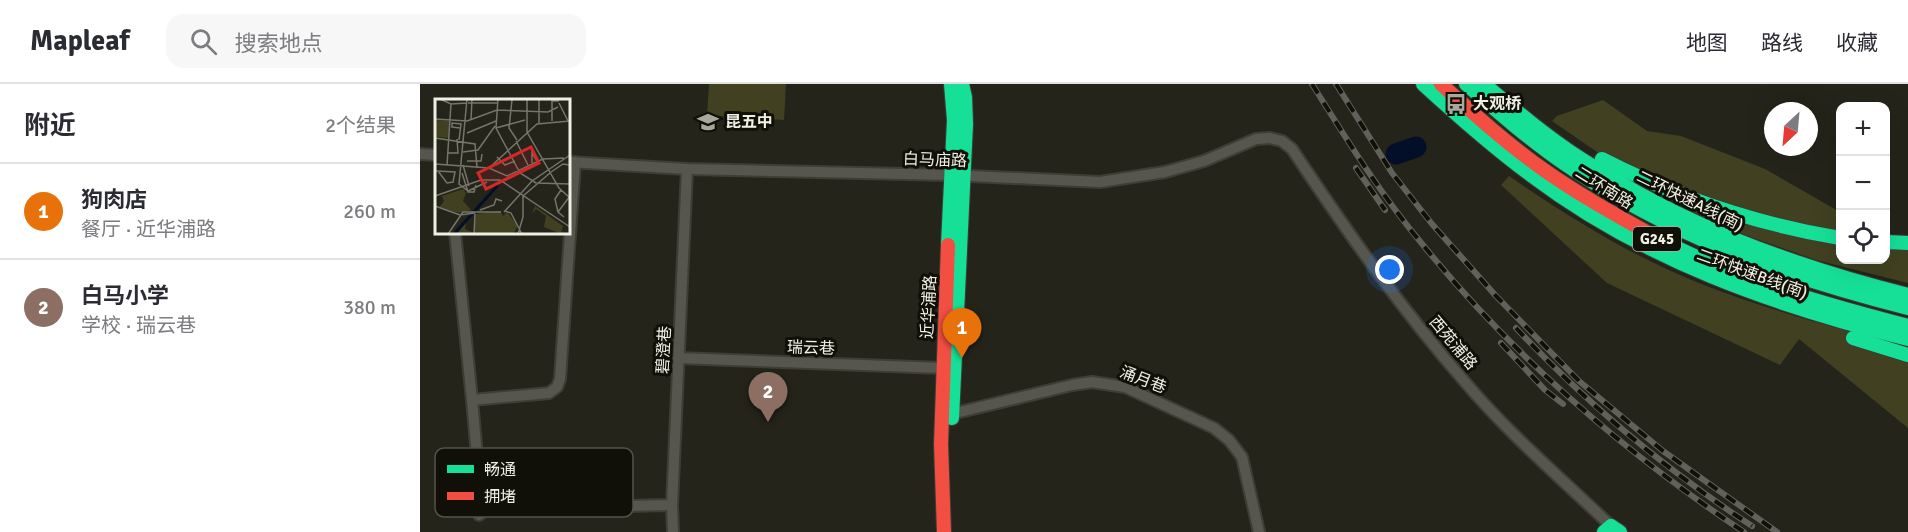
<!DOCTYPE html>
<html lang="zh">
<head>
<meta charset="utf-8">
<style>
	:root { --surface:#fff; --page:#f7f7f7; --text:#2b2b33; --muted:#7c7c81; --line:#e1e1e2; --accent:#111827 }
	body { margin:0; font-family:Signika,"Noto Sans SC",sans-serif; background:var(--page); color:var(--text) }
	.controls { position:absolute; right:18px; top:18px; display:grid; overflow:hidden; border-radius:12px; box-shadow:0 6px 24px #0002 }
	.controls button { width:54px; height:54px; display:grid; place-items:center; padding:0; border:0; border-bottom:2px solid var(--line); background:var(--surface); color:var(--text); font:30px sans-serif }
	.compass { position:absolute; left:1344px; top:18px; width:54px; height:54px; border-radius:50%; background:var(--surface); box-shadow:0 6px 24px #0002; rotate:206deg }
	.you { position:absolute; left:970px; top:186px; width:21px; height:21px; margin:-15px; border:4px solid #fff; border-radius:50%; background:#1a73e8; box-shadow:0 0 0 9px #1a73e833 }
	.badge { display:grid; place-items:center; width:39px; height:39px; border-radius:50%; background:var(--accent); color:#fff; font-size:20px; font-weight:700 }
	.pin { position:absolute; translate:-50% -50px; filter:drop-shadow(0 2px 3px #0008) }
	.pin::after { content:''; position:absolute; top:32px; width:21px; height:18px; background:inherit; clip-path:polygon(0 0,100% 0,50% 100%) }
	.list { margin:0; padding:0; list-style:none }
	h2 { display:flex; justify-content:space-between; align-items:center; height:78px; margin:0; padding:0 24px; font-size:26px }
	h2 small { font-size:20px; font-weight:400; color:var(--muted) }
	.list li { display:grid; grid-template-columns:39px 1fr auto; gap:18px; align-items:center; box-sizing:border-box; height:96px; padding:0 24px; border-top:2px solid var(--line) }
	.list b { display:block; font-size:22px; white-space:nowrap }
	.list p { margin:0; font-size:20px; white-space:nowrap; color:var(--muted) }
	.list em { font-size:20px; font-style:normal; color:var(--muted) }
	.icon { flex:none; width:33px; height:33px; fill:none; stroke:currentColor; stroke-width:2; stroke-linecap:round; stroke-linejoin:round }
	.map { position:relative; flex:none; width:1488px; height:448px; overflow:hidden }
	header { display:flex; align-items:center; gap:36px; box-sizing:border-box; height:84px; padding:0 30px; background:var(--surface); border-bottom:2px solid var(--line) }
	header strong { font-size:28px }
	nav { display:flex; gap:33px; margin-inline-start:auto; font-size:21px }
	.search { width:420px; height:54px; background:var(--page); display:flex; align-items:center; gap:15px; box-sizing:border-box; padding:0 21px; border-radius:18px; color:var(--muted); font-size:22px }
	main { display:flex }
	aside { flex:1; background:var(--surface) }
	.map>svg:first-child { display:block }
	.green { fill:#414121 }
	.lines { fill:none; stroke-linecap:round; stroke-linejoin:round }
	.river { stroke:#030e28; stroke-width:21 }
	.street-casing { stroke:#3e3e36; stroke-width:14 }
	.fast-casing { stroke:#3e3e36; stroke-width:16 }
	.jam-casing { stroke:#3e3e36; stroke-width:16 }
	.street { stroke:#56564e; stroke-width:10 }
	.fast { stroke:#16e098; stroke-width:14 }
	.jam { stroke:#f24e42; stroke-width:14 }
	.rail-casing { stroke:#61615b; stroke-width:6 }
	.rail { stroke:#101008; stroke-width:4; stroke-dasharray:11; stroke-linecap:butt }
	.labels { text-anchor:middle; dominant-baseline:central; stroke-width:6; stroke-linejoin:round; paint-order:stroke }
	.shield { fill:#101008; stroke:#acaca2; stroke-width:1.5 }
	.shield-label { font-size:15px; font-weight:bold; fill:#efefe4 }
	.poi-label { font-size:16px; font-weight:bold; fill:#efefe4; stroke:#101008; text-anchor:start }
	.street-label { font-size:16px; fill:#efefe4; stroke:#101008 }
	.inset-river { fill:none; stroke:#030e28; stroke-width:3 }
	.inset-road { fill:none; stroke:#75756b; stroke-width:1.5 }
	.view { fill:#d62828; fill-opacity:0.15; stroke:#d62828; stroke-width:3 }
	.inset-edge { fill:none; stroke:#efefe4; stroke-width:3 }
	.key { fill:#101008; stroke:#53534a; stroke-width:1.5 }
	.key-label { font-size:16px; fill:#efefe4 }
</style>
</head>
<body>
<header>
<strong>Mapleaf</strong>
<div class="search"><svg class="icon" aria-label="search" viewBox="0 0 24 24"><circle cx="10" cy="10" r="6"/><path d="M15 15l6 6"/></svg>搜索地点</div>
<nav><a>地图</a><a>路线</a><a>收藏</a></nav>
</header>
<main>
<aside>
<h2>附近<small>2个结果</small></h2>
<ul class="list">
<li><span class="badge" style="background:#e8710a">1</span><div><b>狗肉店</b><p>餐厅 · 近华浦路</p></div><em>260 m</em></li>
<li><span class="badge" style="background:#8d6e63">2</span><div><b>白马小学</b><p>学校 · 瑞云巷</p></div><em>380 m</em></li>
</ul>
</aside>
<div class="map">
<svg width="1488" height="448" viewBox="0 0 1488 448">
	<rect width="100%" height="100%" fill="#24241a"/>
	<g class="green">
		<polygon points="289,0 366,0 364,36 287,31"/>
		<polygon points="1183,16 1227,47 1261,52 1345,85 1420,128 1420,176 1466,176 1466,152 1488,151 1488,199 1396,176 1328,152 1271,128 1190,77 1132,37 1137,32"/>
		<path d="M 1089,92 C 1149,133 1211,172 1279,199 C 1347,226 1417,244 1488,263 L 1488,344 L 1379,255 L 1360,281 L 1187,199 L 1081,101 Z"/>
	</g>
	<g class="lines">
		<polyline class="river" points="976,70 996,63"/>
		<defs>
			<g id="street">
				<polyline points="0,70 16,71"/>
				<path d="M 148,78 L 267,85 L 530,91 L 680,98 L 745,88 L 784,77 L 836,55 L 850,54 L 862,57 L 872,65 C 926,146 981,225 1045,298 C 1089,350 1142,395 1191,442"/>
				<polyline points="35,148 52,316 129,309 137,303 140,295 155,78"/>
				<polyline points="258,274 522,284"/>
				<polyline points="52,316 61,416"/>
				<polyline points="527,331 652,301 672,298 705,303 794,344 809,356 822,373 839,448"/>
				<polyline points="59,431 67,425 252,421"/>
				<polyline points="253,448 252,421 267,85"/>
			</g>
			<g id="fast">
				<path d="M 1003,0 C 1038,32 1073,63 1111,91 C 1224,176 1352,221 1488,255"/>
				<path d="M 1046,0 C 1078,28 1110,56 1145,80 C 1251,152 1365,193 1488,224"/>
				<path d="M 1064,0 C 1095,26 1127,53 1161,75 C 1264,142 1370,181 1488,211"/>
				<path d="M 1182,75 C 1258,114 1336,140 1420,154"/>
				<path d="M 1230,150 C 1310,194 1400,219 1488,242"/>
				<polyline points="1466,158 1488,159"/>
				<polyline points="528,161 534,36 531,0"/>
				<polyline points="1433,254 1488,271"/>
				<polyline points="532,334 546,40 545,13 542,0"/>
				<polyline points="1184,448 1191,442 1200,448"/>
			</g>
			<g id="jam">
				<path d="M 1021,0 C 1054,30 1087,60 1124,86 C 1158,110 1194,130 1230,150"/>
				<polyline points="524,448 521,360 528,161"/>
			</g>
		</defs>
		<use href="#street" class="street-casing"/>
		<use href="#fast" class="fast-casing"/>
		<use href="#jam" class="jam-casing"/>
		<use href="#street" class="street"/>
		<use href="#fast" class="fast"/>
		<use href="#jam" class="jam"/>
		<defs>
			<g id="rail">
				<path d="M 892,0 C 927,56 961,111 1003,161 C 1094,273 1204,368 1324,448"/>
				<polyline points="916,0 972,89 1012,140 1076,212 1159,297 1243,367 1357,448"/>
				<polyline points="936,84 965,126"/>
				<path d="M 1096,244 C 1168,321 1243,384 1332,442"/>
				<polyline points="1081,259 1125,306 1143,320"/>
			</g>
		</defs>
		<use href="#rail" class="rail-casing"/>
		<use href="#rail" class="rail"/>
	</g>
	<defs>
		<symbol id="bus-bare" viewBox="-9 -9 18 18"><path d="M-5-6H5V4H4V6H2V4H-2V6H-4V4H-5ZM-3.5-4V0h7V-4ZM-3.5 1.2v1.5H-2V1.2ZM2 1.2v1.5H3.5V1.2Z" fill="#a8a89d" stroke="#101008" stroke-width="2.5" paint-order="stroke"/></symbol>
		<symbol id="school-bare" viewBox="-9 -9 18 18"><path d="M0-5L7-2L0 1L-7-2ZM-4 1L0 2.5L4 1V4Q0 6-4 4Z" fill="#a8a89d" stroke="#101008" stroke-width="2.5" paint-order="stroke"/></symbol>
	</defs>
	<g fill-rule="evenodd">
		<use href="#bus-bare" x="1021" y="5" width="30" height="30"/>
		<use href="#school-bare" x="273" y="23" width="30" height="30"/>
	</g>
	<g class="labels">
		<rect class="shield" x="1213" y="143" width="48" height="24" rx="4.5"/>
		<g class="shield-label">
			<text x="1237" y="155">G245</text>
		</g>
		<g class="poi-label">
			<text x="1053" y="20">大观桥</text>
			<text x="305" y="38">昆五中</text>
		</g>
		<g class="street-label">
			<text transform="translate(515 76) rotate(2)">白马庙路</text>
			<text transform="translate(1184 104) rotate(32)">二环南路</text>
			<text transform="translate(1270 117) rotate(26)">二环快速A线(南)</text>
			<text transform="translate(1332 190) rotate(20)">二环快速B线(南)</text>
			<text transform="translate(509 223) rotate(-87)">近华浦路</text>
			<text transform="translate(1033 259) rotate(50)">西苑浦路</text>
			<text transform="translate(391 264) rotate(2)">瑞云巷</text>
			<text transform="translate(244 266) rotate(-87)">碧澄巷</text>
			<text transform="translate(723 296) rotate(21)">涌月巷</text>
		</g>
	</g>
	<g transform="translate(15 15)">
		<rect width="135" height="135" fill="#24241a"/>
		<path d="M 0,21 L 15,22 L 13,39 L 0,38 ZM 28,90 L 31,94 L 28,102 L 36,111 L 25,114 L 4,109 L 9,102 L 7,97 ZM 100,107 L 128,127 L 126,135 L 109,128 L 111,117 L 101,110 L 97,115 ZM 65,112 L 68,117 L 72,113 L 83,127 L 78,135 L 22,135 L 31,123 L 30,130 L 39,134 L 41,115 Z" fill="#414121"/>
		<path class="inset-river" d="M 19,135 L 63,86"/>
		<path class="inset-road" d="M 5,0 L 16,5 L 31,4M 32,0 L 24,85 L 33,92 L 52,83M 63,0 L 61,29 L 85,74 L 101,84 L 135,85M 92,0 L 92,33 L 124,89 L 135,99M 104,0 L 104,24M 77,1 L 74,29 L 82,41M 33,4 L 62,4M 124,4 L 133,22M 0,20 L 32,22M 36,21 L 37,0M 32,22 L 62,11 L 113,13 L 123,8M 117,22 L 117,2 L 124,2M 61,29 L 90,21M 32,34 L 61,22M 0,39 L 40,45 L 42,68M 24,41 L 26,25 L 17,24 L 17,28 L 25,29M 81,42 L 93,66M 28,53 L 43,51 L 60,27M 13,54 L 23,54 L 22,40M 62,58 L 70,66 L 80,62M 108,60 L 129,59M 32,62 L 46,62 L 47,55M 97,64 L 97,54 L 102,62M 0,65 L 54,69 L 72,77 L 108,60M 12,66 L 16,5M 28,66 L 34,87M 54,69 L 102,25 L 135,22M 0,72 L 2,72 L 20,73 L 18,83 L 12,84 L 3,72M 116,73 L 128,65 L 135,66M 27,74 L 33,93 L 39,93 L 41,86M 126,91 L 120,100 L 123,113 L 129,118M 0,97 L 46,81 L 65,81 L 135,128M 0,107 L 25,116 L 40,114M 45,111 L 59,106 L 61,100 L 67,102M 70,112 L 76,114 L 87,135M 69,113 L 97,82 L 135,56M 123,113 L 135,97M 13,135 L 28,113 L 66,113M 39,135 L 40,115M 83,135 L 88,118 L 88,97 L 115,74"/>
		<path class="view" d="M 96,48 L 104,64 L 51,90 L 43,74 Z"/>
		<rect width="135" height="135" class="inset-edge"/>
	</g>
	<rect x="15" y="364" width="198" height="69" rx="9" class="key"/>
	<rect x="27" y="381" width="27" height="8" fill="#16e098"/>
	<rect x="27" y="408" width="27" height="8" fill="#f24e42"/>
	<g class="key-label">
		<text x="64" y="391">畅通</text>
		<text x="64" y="418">拥堵</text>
	</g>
</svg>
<div class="controls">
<button>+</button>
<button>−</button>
<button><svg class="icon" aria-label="locate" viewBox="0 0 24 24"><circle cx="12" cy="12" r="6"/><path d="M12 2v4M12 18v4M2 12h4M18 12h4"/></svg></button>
</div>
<svg class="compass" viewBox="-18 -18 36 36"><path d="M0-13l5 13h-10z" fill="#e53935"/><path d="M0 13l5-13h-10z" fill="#7c7c81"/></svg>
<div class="you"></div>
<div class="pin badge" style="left:542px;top:274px;background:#e8710a">1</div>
<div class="pin badge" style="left:348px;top:338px;background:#8d6e63">2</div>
</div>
</main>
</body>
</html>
